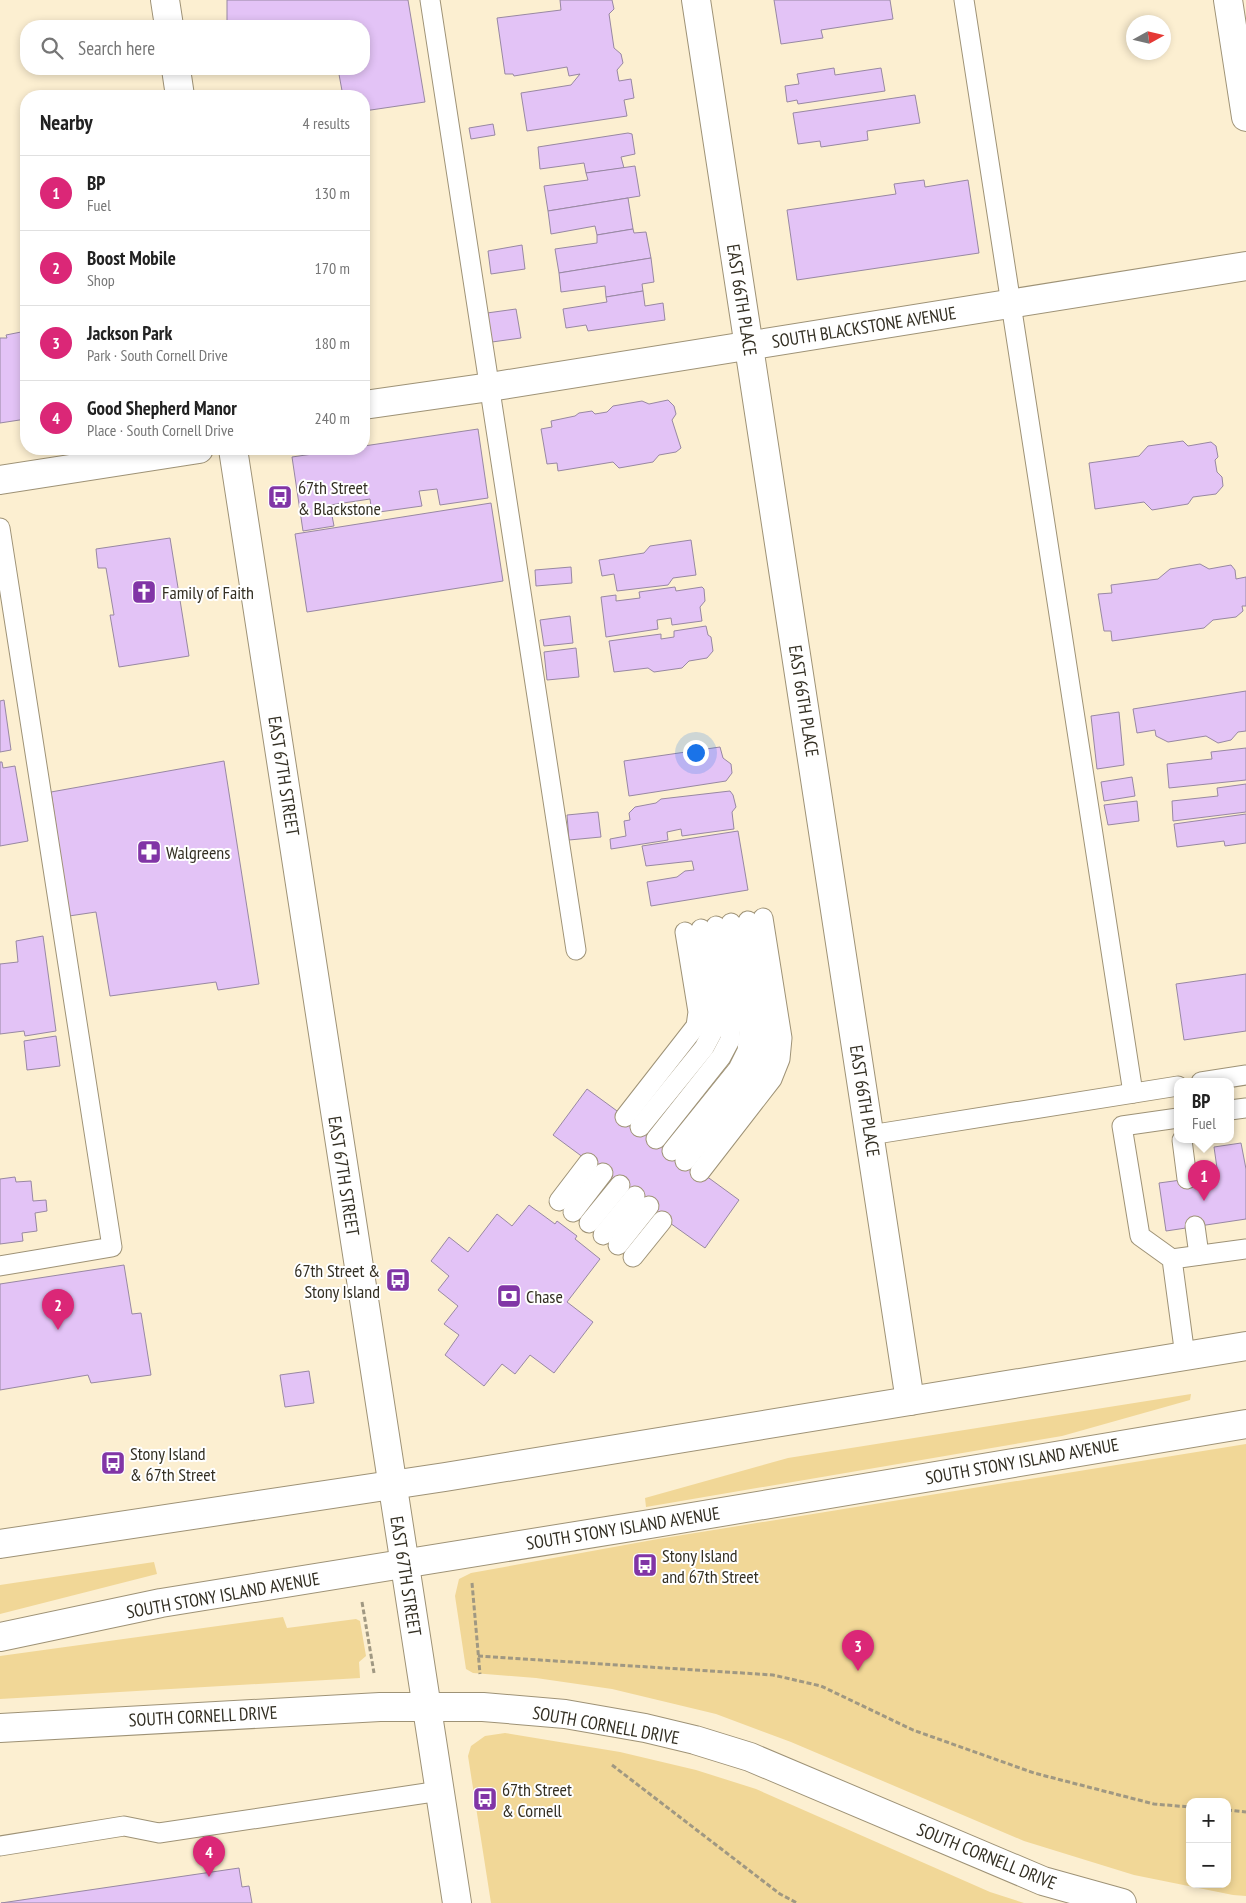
<!DOCTYPE html>
<html lang="en">
<head>
<meta charset="utf-8">
<style>
	:root { --surface:#fff; --page:#f2f2f2; --text:#222; --muted:#767676; --line:#e0e0e0; --accent:#db2777 }
	body { margin:0; font-family:"PT Sans Narrow",sans-serif; background:var(--page); color:var(--text) }
	.controls { position:absolute; right:15px; bottom:15px; display:grid; overflow:hidden; border-radius:10px; box-shadow:0 2px 8px #0003 }
	.controls button { width:45px; height:45px; display:grid; place-items:center; padding:0; border:0; border-bottom:1px solid var(--line); background:var(--surface); color:var(--text); font:25px sans-serif }
	.compass { position:absolute; left:1126px; top:15px; width:45px; height:45px; border-radius:50%; background:var(--surface); box-shadow:0 2px 8px #0003; rotate:82deg }
	.you { position:absolute; left:695px; top:752px; width:18px; height:18px; margin:-12px; border:4px solid #fff; border-radius:50%; background:#1a73e8; box-shadow:0 0 0 8px #1a73e833 }
	.badge { display:grid; place-items:center; width:32px; height:32px; border-radius:50%; background:var(--accent); color:#fff; font-size:16px; font-weight:700 }
	.pin { position:absolute; translate:-50% -41px; filter:drop-shadow(0 1px 2px #0008) }
	.pin::after { content:''; position:absolute; top:26px; width:18px; height:15px; background:inherit; clip-path:polygon(0 0,100% 0,50% 100%) }
	.popup { position:absolute; left:1174px; top:1078px; width:60px; height:65px; box-sizing:border-box; display:grid; place-content:center; border-radius:10px; background:var(--surface); filter:drop-shadow(0 1px 4px #0005); font-size:16px; white-space:nowrap; color:var(--muted) }
	.popup b { font-size:19px; color:var(--text) }
	.popup::after { content:''; position:absolute; left:50%; top:100%; margin-left:-10px; border:10px solid transparent; border-top-color:var(--surface) }
	.list { margin:0; padding:0; list-style:none }
	h2 { display:flex; justify-content:space-between; align-items:center; height:65px; margin:0; padding:0 20px; font-size:21px }
	h2 small { font-size:16px; font-weight:400; color:var(--muted) }
	.list li { display:grid; grid-template-columns:32px 1fr auto; gap:15px; align-items:center; box-sizing:border-box; height:75px; padding:0 20px; border-top:1px solid var(--line) }
	.list b { display:block; font-size:19px; white-space:nowrap }
	.list p { margin:0; font-size:16px; white-space:nowrap; color:var(--muted) }
	.list em { font-size:16px; font-style:normal; color:var(--muted) }
	.icon { flex:none; width:28px; height:28px; fill:none; stroke:currentColor; stroke-width:2; stroke-linecap:round; stroke-linejoin:round }
	.map { position:relative; flex:none; width:1246px; height:1903px; overflow:hidden }
	.search { position:absolute; background:var(--surface); box-shadow:0 2px 8px #0003; left:20px; top:20px; width:350px; height:55px; display:flex; align-items:center; gap:12px; box-sizing:border-box; padding:0 18px; border-radius:20px; color:var(--muted); font-size:19px }
	.panel { position:absolute; background:var(--surface); box-shadow:0 2px 8px #0003; left:20px; top:90px; width:350px; height:365px; border-radius:20px }
	.map>svg:first-child { display:block }
	.green { fill:#f1d797; fill-rule:evenodd }
	.building { fill:#e3c3f6; stroke:#9888a2 }
	.lines { fill:none; stroke-linecap:round; stroke-linejoin:round }
	.lane-casing { stroke:#9e9276; stroke-width:21 }
	.street-casing { stroke:#9e9276; stroke-width:30 }
	.secondary-casing { stroke:#9e9276; stroke-width:30 }
	.highway-casing { stroke:#9e9276; stroke-width:30 }
	.path { stroke:#a09882; stroke-width:3; stroke-dasharray:5 2.5; stroke-linecap:butt }
	.lane { stroke:#fff; stroke-width:19 }
	.street { stroke:#fff; stroke-width:28 }
	.secondary { stroke:#fff; stroke-width:28 }
	.highway { stroke:#fff; stroke-width:28 }
	.labels { text-anchor:middle; dominant-baseline:central; stroke-width:4; stroke-linejoin:round; paint-order:stroke }
	.street-label { font-size:18px; fill:#332f23; stroke:#fff }
	.poi-label { font-size:18px; fill:#332f23; stroke:#fff; text-anchor:start }
</style>
</head>
<body>
<div class="map">
<svg width="1246" height="1903" viewBox="0 0 1246 1903">
	<rect width="100%" height="100%" fill="#fcefd1"/>
	<g class="green">
		<polygon points="1191,1394 1190,1400 1062,1436 646,1507 645,1498 788,1458"/>
		<path d="M 1246,1444 L 1246,1896 L 1233,1895 L 1134,1875 L 1024,1841 L 791,1742 L 716,1714 L 612,1689 L 536,1678 L 473,1673 L 466,1669 L 455,1596 L 459,1579 L 471,1573 L 658,1539 ZM 1190,1802 L 1227,1802 L 1227,1884 L 1190,1884 Z"/>
		<polygon points="154,1562 157,1574 0,1614 0,1585"/>
		<polygon points="283,1617 287,1628 356,1619 360,1621 366,1656 359,1662 360,1678 0,1699 0,1656"/>
		<polygon points="505,1733 620,1752 696,1770 756,1789 990,1892 1024,1903 491,1903 468,1756 471,1746 485,1736"/>
	</g>
	<g class="building">
		<polygon points="227,0 408,0 425,102 364,111 364,96 343,96 338,69 364,69 364,26 227,26"/>
		<polygon points="560,0 612,0 614,9 609,14 614,48 621,54 623,63 617,70 619,81 631,79 634,98 624,100 627,116 527,131 521,93 571,85 580,74 569,76 567,67 514,76 513,74 505,74 497,18 561,10"/>
		<polygon points="774,0 890,0 893,19 821,30 823,38 781,44"/>
		<polygon points="834,68 835,75 881,68 885,91 798,104 797,100 787,102 785,86 799,84 797,74"/>
		<polygon points="915,95 920,123 867,131 868,140 821,147 820,141 798,144 793,113"/>
		<polygon points="493,124 495,135 471,139 469,128"/>
		<polygon points="628,133 632,134 635,154 621,157 624,168 586,173 584,163 540,169 538,147"/>
		<polygon points="635,166 640,196 548,211 544,186 588,180 586,173"/>
		<polygon points="924,180 925,187 968,180 979,253 797,280 787,210 896,194 894,184"/>
		<polygon points="628,198 633,229 597,235 595,226 551,234 548,211"/>
		<polygon points="633,229 634,233 646,232 651,258 559,273 555,249 597,243 597,235"/>
		<polygon points="522,245 525,269 491,274 488,251"/>
		<polygon points="651,258 654,282 642,284 643,291 606,297 605,286 561,292 559,273"/>
		<polygon points="643,291 645,306 663,303 665,320 588,331 586,325 566,328 563,309 607,302 606,297"/>
		<polygon points="516,309 521,338 492,342 487,313"/>
		<polygon points="26,331 26,419 0,423 0,338 7,338 6,335"/>
		<polygon points="668,400 674,406 676,414 672,420 681,448 676,452 659,455 653,462 619,468 613,462 558,471 557,463 547,464 541,429 552,427 551,421 575,416 579,413 592,411 595,414 607,412 613,406 642,401 649,404"/>
		<polygon points="478,429 488,498 440,505 437,489 419,491 422,506 372,513 370,499 330,505 334,526 303,531 292,457 347,449 364,449 364,446"/>
		<polygon points="1183,441 1188,446 1211,442 1216,446 1218,457 1215,460 1217,472 1222,477 1223,486 1216,494 1193,497 1188,504 1152,510 1144,502 1095,509 1089,463 1139,456 1148,446"/>
		<polygon points="491,503 503,581 307,612 295,534"/>
		<polygon points="170,538 189,656 119,667 110,615 114,615 106,568 98,568 96,549"/>
		<polygon points="691,540 696,575 673,578 668,585 617,591 614,574 602,576 599,560 644,553 650,546"/>
		<polygon points="1200,564 1209,569 1231,565 1235,570 1236,579 1246,577 1246,606 1242,606 1243,611 1236,617 1213,620 1204,628 1112,641 1111,631 1104,631 1098,594 1112,593 1111,585 1158,579 1170,569"/>
		<polygon points="571,567 572,583 536,586 535,570"/>
		<polygon points="675,587 676,591 702,587 704,589 705,601 700,607 702,621 672,625 671,618 657,620 658,629 606,637 601,597 616,595 616,601 640,598 639,592"/>
		<polygon points="570,616 573,643 544,646 540,620"/>
		<polygon points="706,626 708,635 711,637 713,651 707,658 689,661 682,668 654,672 648,668 614,672 609,641 661,634 661,639 674,637 674,631"/>
		<polygon points="576,648 579,677 547,680 544,652"/>
		<polygon points="1246,691 1246,731 1238,732 1231,740 1218,743 1206,736 1168,742 1156,736 1155,730 1137,733 1133,709"/>
		<polygon points="4,700 11,750 0,752 0,701"/>
		<polygon points="1119,712 1124,765 1097,769 1091,716"/>
		<polygon points="720,747 723,758 731,764 732,773 726,781 629,796 624,761"/>
		<polygon points="1246,748 1246,780 1169,788 1167,764 1212,759 1211,752"/>
		<polygon points="224,761 259,984 218,990 216,982 110,996 96,912 69,916 51,792"/>
		<polygon points="0,762 2,762 3,768 15,766 28,841 0,846"/>
		<polygon points="1132,777 1135,796 1104,801 1101,782"/>
		<polygon points="1246,784 1246,812 1173,821 1172,801 1218,796 1217,788"/>
		<polygon points="730,791 733,795 736,807 732,812 734,829 682,836 681,829 667,832 668,840 611,849 610,839 626,836 624,821 630,820 629,813 635,807 656,803 661,799"/>
		<polygon points="1137,801 1139,821 1108,825 1104,805"/>
		<polygon points="598,812 601,837 569,840 567,815"/>
		<polygon points="1246,814 1246,843 1225,846 1224,841 1177,847 1174,824"/>
		<polygon points="738,831 748,890 651,906 647,882 677,877 685,871 694,870 692,861 646,866 642,846"/>
		<polygon points="43,936 56,1031 25,1036 24,1031 0,1034 0,964 18,962 16,941"/>
		<polygon points="1246,974 1246,1031 1184,1040 1176,984"/>
		<polygon points="56,1036 60,1066 27,1070 24,1041"/>
		<polygon points="587,1089 739,1200 705,1248 670,1223 658,1218 657,1212 553,1135"/>
		<polygon points="1241,1143 1246,1169 1246,1219 1166,1231 1159,1183 1218,1175 1214,1147"/>
		<polygon points="15,1177 16,1182 31,1181 33,1201 46,1200 47,1211 35,1213 37,1231 22,1233 23,1241 0,1244 0,1179"/>
		<polygon points="529,1205 555,1224 557,1221 577,1236 575,1239 600,1259 567,1302 593,1322 554,1373 530,1355 515,1374 502,1364 484,1386 445,1355 459,1335 444,1324 458,1306 438,1290 449,1276 431,1261 449,1237 468,1252 497,1214 512,1226"/>
		<polygon points="124,1265 132,1314 141,1313 151,1375 91,1383 88,1375 0,1390 0,1284"/>
		<polygon points="309,1371 314,1403 285,1407 280,1375"/>
		<polygon points="239,1868 242,1887 249,1886 252,1903 1,1903"/>
	</g>
	<g class="lines">
		<defs>
			<g id="lane">
				<polyline points="430,0 576,950"/>
				<polyline points="964,0 1133,1093"/>
				<polyline points="0,528 112,1247 0,1266"/>
				<polyline points="1201,1082 1246,1075"/>
				<polyline points="1230,1110 1246,1108"/>
				<polyline points="625,1117 696,1026 698,1012 685,932"/>
				<polyline points="1178,1118 1122,1126 1140,1236 1172,1259 1185,1356"/>
				<polyline points="640,1127 704,1048 712,1033 715,1016 701,929"/>
				<polyline points="870,1135 1178,1086"/>
				<polyline points="656,1139 721,1057 730,1040 731,1018 716,926"/>
				<polyline points="1182,1140 1187,1179"/>
				<polyline points="672,1151 738,1069 747,1051 749,1032 731,923"/>
				<polyline points="685,1161 757,1071 765,1055 766,1038 748,921"/>
				<polyline points="700,1172 772,1079 780,1059 782,1038 763,918"/>
				<polyline points="559,1201 588,1163"/>
				<polyline points="573,1212 603,1173"/>
				<polyline points="589,1223 620,1185"/>
				<polyline points="1195,1226 1199,1255"/>
				<polyline points="603,1235 635,1196"/>
				<polyline points="618,1245 649,1206"/>
				<polyline points="633,1257 662,1221"/>
				<polyline points="1172,1259 1246,1249"/>
				<polyline points="0,1846 124,1826 159,1833 440,1791"/>
			</g>
			<g id="street">
				<polyline points="696,0 910,1401"/>
				<polyline points="364,405 490,387 1246,266"/>
				<polyline points="0,480 199,449"/>
			</g>
			<g id="secondary">
				<polyline points="165,0 169,26"/>
				<polyline points="1228,0 1246,117"/>
				<polyline points="176,69 180,96"/>
				<polyline points="233,449 457,1903"/>
				<polyline points="0,1637 161,1603 650,1524 1246,1424"/>
			</g>
			<g id="highway">
				<polyline points="0,1544 445,1477 1246,1346"/>
				<polyline points="0,1728 380,1707 483,1707 565,1714 645,1728 695,1740 750,1757 1043,1881 1122,1903"/>
			</g>
		</defs>
		<use href="#lane" class="lane-casing"/>
		<use href="#street" class="street-casing"/>
		<use href="#secondary" class="secondary-casing"/>
		<use href="#highway" class="highway-casing"/>
		<g class="path">
			<polyline points="472,1583 480,1674"/>
			<polyline points="362,1602 374,1673"/>
			<polyline points="478,1656 773,1675 821,1686 913,1730 1034,1773 1154,1804 1190,1807"/>
			<polyline points="612,1765 780,1894 797,1903"/>
			<polyline points="1227,1810 1246,1812"/>
		</g>
		<use href="#lane" class="lane"/>
		<use href="#street" class="street"/>
		<use href="#secondary" class="secondary"/>
		<use href="#highway" class="highway"/>
	</g>
	<defs>
		<symbol id="bus-square" viewBox="-11 -11 22 22"><rect x="-9" y="-9" width="18" height="18" rx="4" fill="#8135a6" stroke="#fff"/><path d="M-5-6H5V4H4V6H2V4H-2V6H-4V4H-5ZM-3.5-4V0h7V-4ZM-3.5 1.2v1.5H-2V1.2ZM2 1.2v1.5H3.5V1.2Z" fill="#fff"/></symbol>
		<symbol id="church-square" viewBox="-11 -11 22 22"><rect x="-9" y="-9" width="18" height="18" rx="4" fill="#8135a6" stroke="#fff"/><path d="M-1.2-6h2.4v3.5h3.3v2.4h-3.3V6h-2.4V-.1h-3.3v-2.4h3.3Z" fill="#fff"/></symbol>
		<symbol id="pharmacy-square" viewBox="-11 -11 22 22"><rect x="-9" y="-9" width="18" height="18" rx="4" fill="#8135a6" stroke="#fff"/><path d="M-2-6h4v4h4v4h-4v4h-4v-4h-4v-4h4Z" fill="#fff"/></symbol>
		<symbol id="bank-square" viewBox="-11 -11 22 22"><rect x="-9" y="-9" width="18" height="18" rx="4" fill="#8135a6" stroke="#fff"/><path d="M-6-4H6V4H-6ZM0-2.3a2.3 2.3 0 1 0 0 4.6a2.3 2.3 0 1 0 0-4.6Z" fill="#fff"/></symbol>
	</defs>
	<g fill-rule="evenodd">
		<use href="#bus-square" x="266" y="483" width="28" height="28"/>
		<use href="#church-square" x="130" y="578" width="28" height="28"/>
		<use href="#pharmacy-square" x="135" y="838" width="28" height="28"/>
		<use href="#bus-square" x="384" y="1266" width="28" height="28"/>
		<use href="#bank-square" x="495" y="1282" width="28" height="28"/>
		<use href="#bus-square" x="99" y="1449" width="28" height="28"/>
		<use href="#bus-square" x="631" y="1551" width="28" height="28"/>
		<use href="#bus-square" x="471" y="1785" width="28" height="28"/>
	</g>
	<g class="labels">
		<g class="street-label">
			<text transform="translate(742 300) rotate(81)">EAST 66TH PLACE</text>
			<text transform="translate(864 327) rotate(-9)">SOUTH BLACKSTONE AVENUE</text>
			<text transform="translate(804 701) rotate(81)">EAST 66TH PLACE</text>
			<text transform="translate(284 776) rotate(81)">EAST 67TH STREET</text>
			<text transform="translate(865 1101) rotate(81)">EAST 66TH PLACE</text>
			<text transform="translate(344 1176) rotate(81)">EAST 67TH STREET</text>
			<text transform="translate(1022 1461) rotate(-10)">SOUTH STONY ISLAND AVENUE</text>
			<text transform="translate(623 1528) rotate(-9)">SOUTH STONY ISLAND AVENUE</text>
			<text transform="translate(406 1576) rotate(81)">EAST 67TH STREET</text>
			<text transform="translate(223 1595) rotate(-10)">SOUTH STONY ISLAND AVENUE</text>
			<text transform="translate(203 1716) rotate(-3)">SOUTH CORNELL DRIVE</text>
			<text transform="translate(606 1725) rotate(10)">SOUTH CORNELL DRIVE</text>
			<text transform="translate(987 1856) rotate(22)">SOUTH CORNELL DRIVE</text>
		</g>
		<g class="poi-label">
			<text x="298" y="487">67th Street<tspan x="298" dy="21">&amp; Blackstone</tspan></text>
			<text x="162" y="592">Family of Faith</text>
			<text x="166" y="852">Walgreens</text>
			<text x="380" y="1270" text-anchor="end">67th Street &amp;<tspan x="380" dy="21">Stony Island</tspan></text>
			<text x="526" y="1296">Chase</text>
			<text x="130" y="1453">Stony Island<tspan x="130" dy="21">&amp; 67th Street</tspan></text>
			<text x="662" y="1555">Stony Island<tspan x="662" dy="21">and 67th Street</tspan></text>
			<text x="502" y="1789">67th Street<tspan x="502" dy="21">&amp; Cornell</tspan></text>
		</g>
	</g>
</svg>
<div class="controls">
<button>+</button>
<button>−</button>
</div>
<svg class="compass" viewBox="-18 -18 36 36"><path d="M0-13l5 13h-10z" fill="#e53935"/><path d="M0 13l5-13h-10z" fill="#767676"/></svg>
<div class="you"></div>
<div class="pin badge" style="left:1204px;top:1201px">1</div>
<div class="popup"><b>BP</b>Fuel</div>
<div class="pin badge" style="left:58px;top:1330px">2</div>
<div class="pin badge" style="left:858px;top:1671px">3</div>
<div class="pin badge" style="left:209px;top:1877px">4</div>
<div class="search"><svg class="icon" aria-label="search" viewBox="0 0 24 24"><circle cx="10" cy="10" r="6"/><path d="M15 15l6 6"/></svg>Search here</div>
<section class="panel">
<h2>Nearby<small>4 results</small></h2>
<ul class="list">
<li><span class="badge">1</span><div><b>BP</b><p>Fuel</p></div><em>130 m</em></li>
<li><span class="badge">2</span><div><b>Boost Mobile</b><p>Shop</p></div><em>170 m</em></li>
<li><span class="badge">3</span><div><b>Jackson Park</b><p>Park · South Cornell Drive</p></div><em>180 m</em></li>
<li><span class="badge">4</span><div><b>Good Shepherd Manor</b><p>Place · South Cornell Drive</p></div><em>240 m</em></li>
</ul>
</section>
</div>
</body>
</html>
